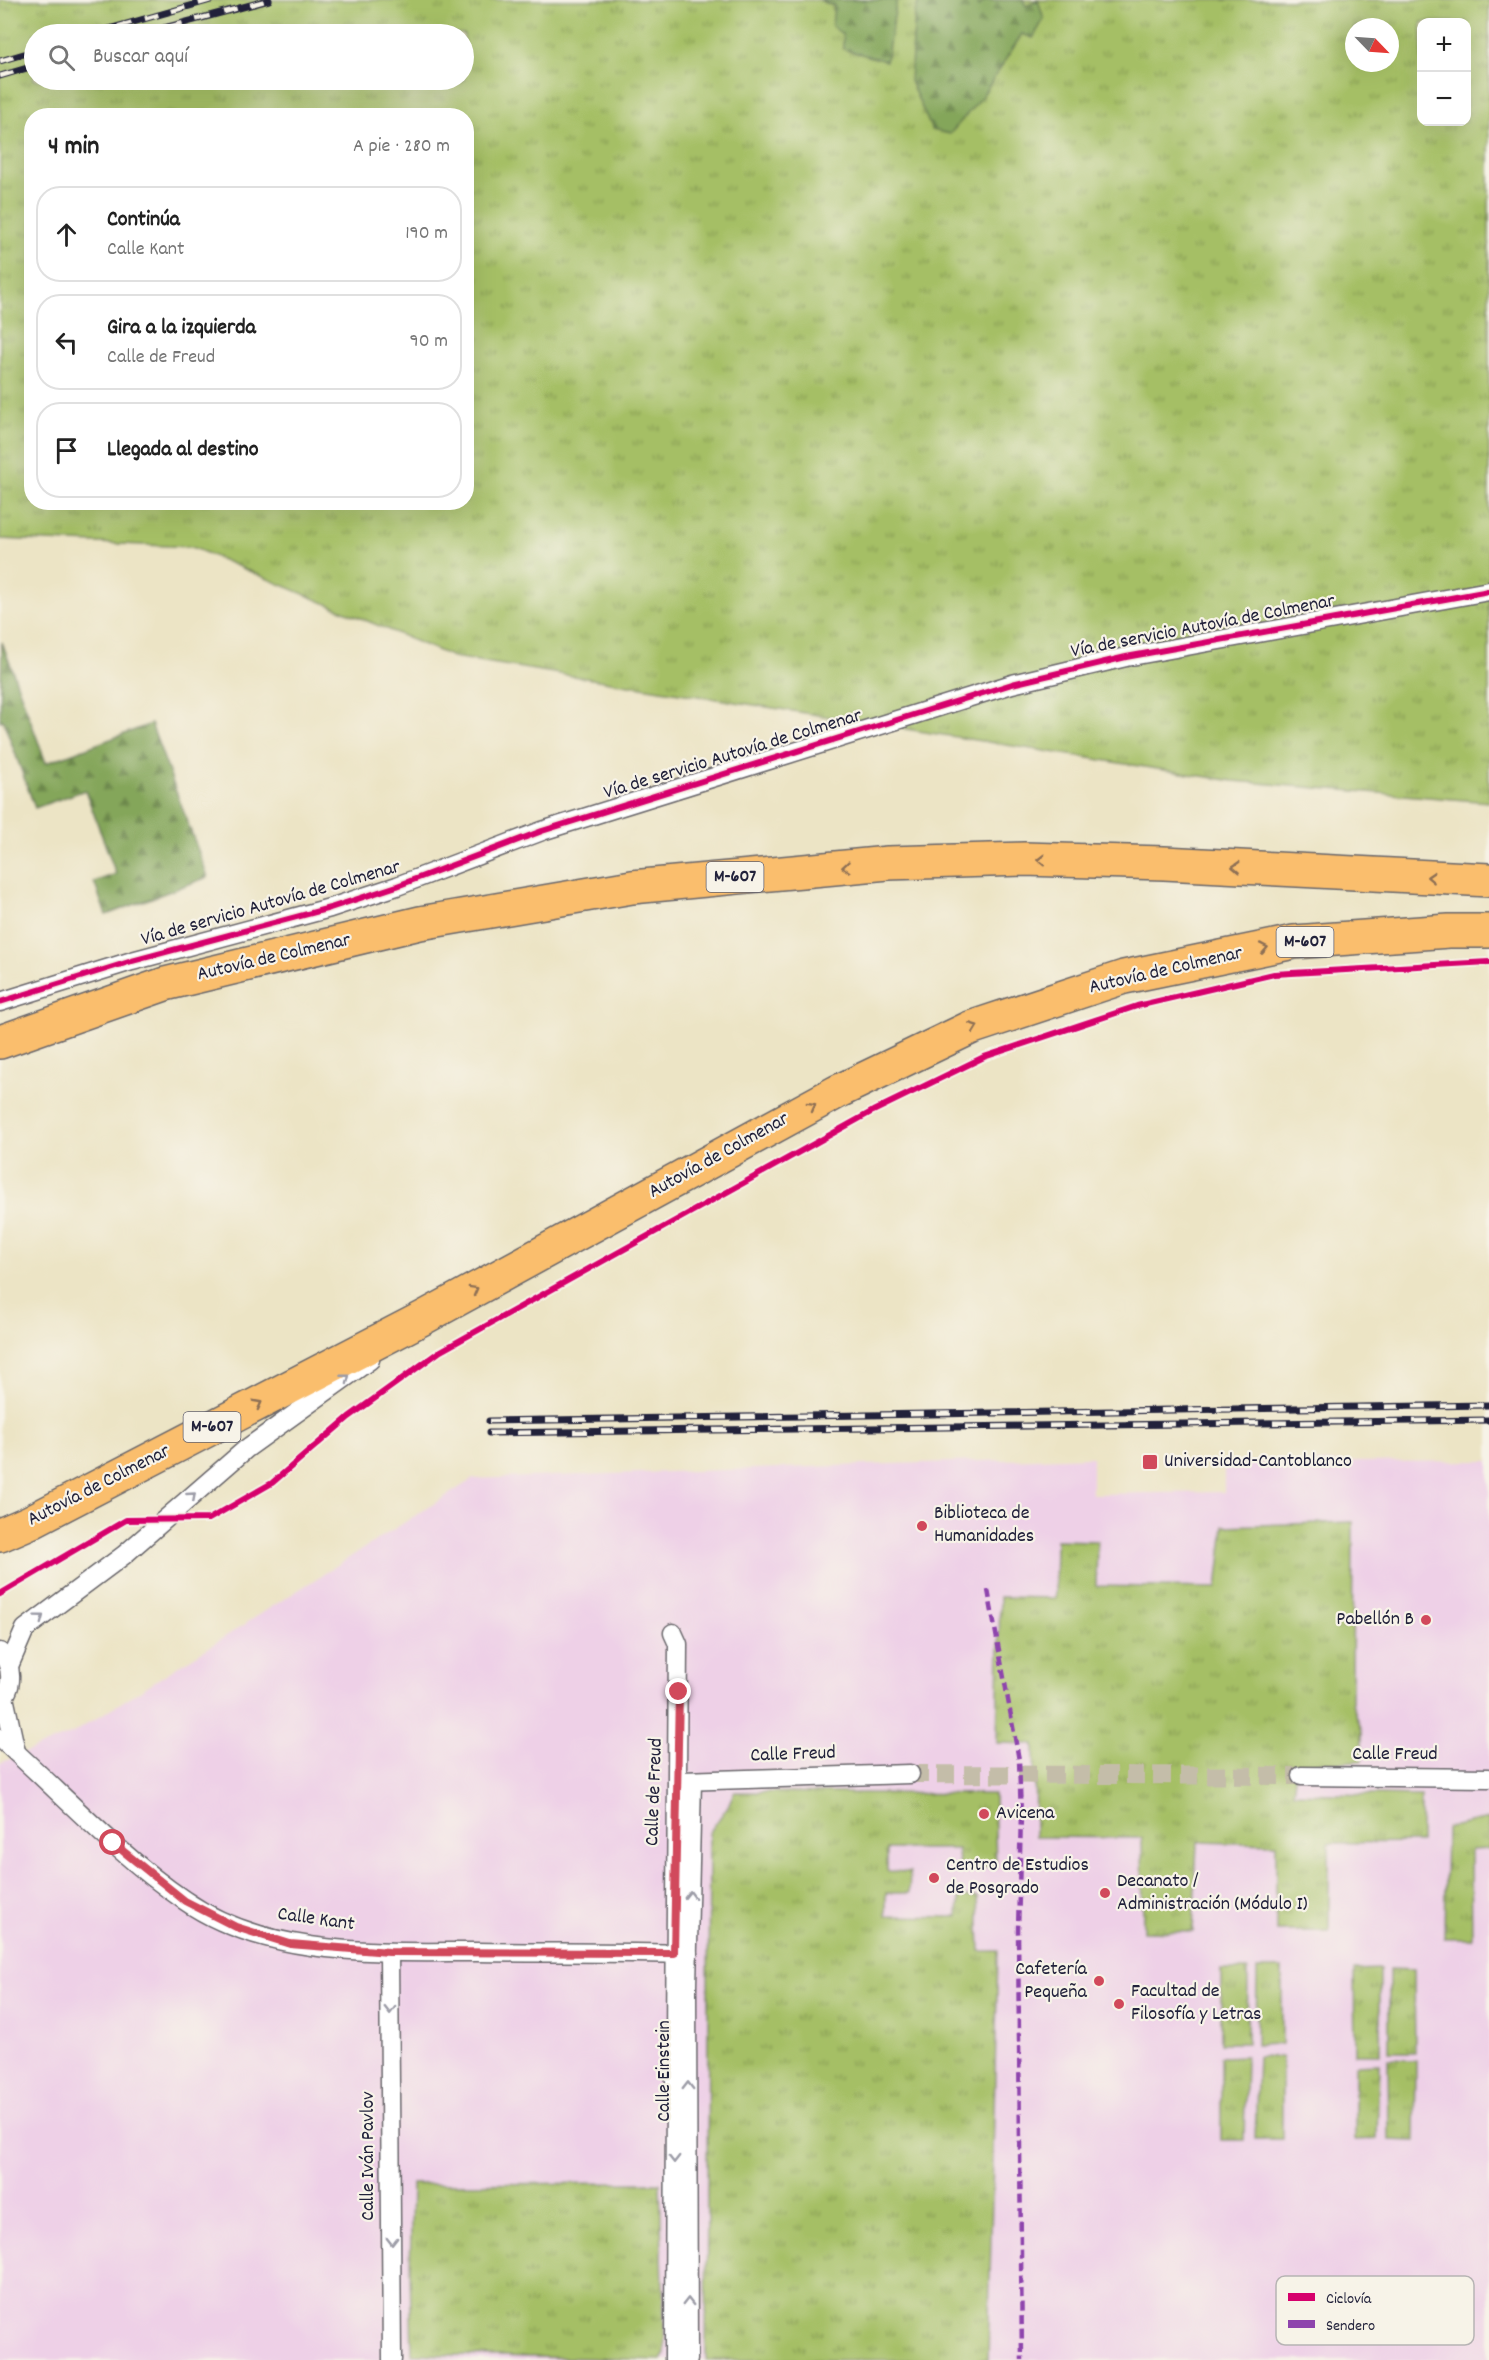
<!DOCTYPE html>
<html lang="es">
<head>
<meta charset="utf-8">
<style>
	:root { --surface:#fff; --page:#f2f2f2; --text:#222; --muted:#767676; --line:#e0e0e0 }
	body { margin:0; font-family:Dekko,sans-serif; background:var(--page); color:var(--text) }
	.controls { position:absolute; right:18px; top:18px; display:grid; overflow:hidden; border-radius:12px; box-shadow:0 6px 24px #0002 }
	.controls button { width:54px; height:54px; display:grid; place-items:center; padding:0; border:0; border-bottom:2px solid var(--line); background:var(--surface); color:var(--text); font:30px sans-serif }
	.compass { position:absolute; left:1345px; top:18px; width:54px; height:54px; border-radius:50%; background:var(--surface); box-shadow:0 6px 24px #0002; rotate:115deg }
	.stop { position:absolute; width:18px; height:18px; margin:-14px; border:4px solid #d1495b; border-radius:50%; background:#fff }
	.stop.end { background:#d1495b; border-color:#fff; box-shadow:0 2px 6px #0008 }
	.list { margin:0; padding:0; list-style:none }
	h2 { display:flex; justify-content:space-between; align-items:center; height:78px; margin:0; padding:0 24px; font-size:26px }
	h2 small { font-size:20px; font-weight:400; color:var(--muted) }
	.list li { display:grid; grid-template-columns:39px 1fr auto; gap:18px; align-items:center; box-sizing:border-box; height:96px; margin:0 12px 12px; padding:0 12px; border:2px solid var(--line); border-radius:24px }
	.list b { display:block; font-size:22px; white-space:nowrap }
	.list p { margin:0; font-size:20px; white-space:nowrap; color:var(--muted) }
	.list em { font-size:20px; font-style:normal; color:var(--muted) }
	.icon { flex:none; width:33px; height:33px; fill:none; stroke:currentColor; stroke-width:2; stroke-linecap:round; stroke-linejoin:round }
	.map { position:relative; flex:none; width:1489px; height:2360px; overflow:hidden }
	.search { position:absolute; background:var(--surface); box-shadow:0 6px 24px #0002; left:24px; top:24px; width:450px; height:66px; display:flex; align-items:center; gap:15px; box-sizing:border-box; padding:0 21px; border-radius:33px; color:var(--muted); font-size:22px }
	.panel { position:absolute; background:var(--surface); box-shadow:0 6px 24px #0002; left:24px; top:108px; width:450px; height:402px; border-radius:24px }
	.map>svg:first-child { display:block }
	.built { fill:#eed0e7 }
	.grass { fill:url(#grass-tufts); stroke:#647050; stroke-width:1.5; fill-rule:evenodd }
	.forest { fill:url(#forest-firs); stroke:#53644a; stroke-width:1.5 }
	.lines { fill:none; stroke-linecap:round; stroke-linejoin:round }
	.street-tunnel { stroke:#c4bda9; stroke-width:18; stroke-dasharray:18 9; stroke-linecap:butt }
	.street-casing { stroke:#69666b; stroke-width:21 }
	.highway-casing { stroke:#69666b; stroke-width:36 }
	.street { stroke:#fff; stroke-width:18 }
	.highway { stroke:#fabe6d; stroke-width:33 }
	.rail-casing { stroke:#22223b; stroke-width:7 }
	.rail { stroke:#f7f3e8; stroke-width:4.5; stroke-dasharray:14; stroke-linecap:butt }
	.quiet { stroke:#8e44ad; stroke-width:4.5; stroke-dasharray:9 4.5; stroke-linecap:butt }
	.cycleway-casing { stroke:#f7f3e8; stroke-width:10 }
	.cycleway { stroke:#d6006c; stroke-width:6 }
	.oneway { stroke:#8e7054 }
	.oneway2 { stroke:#9c9ca7 }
	.route { stroke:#d1495b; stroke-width:8 }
	.poi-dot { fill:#d1495b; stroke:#f7f3e8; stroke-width:2 }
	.labels { text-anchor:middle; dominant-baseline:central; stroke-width:4.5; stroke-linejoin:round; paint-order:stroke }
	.shield { fill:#f7f3e8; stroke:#62616f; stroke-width:1.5 }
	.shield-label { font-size:18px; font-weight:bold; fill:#22223b }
	.street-label { font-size:20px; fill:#22223b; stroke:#f7f3e8 }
	.poi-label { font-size:20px; fill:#22223b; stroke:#f7f3e8; text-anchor:start }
	.key { fill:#f7f3e8; stroke:#b7b4b4; stroke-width:1.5 }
	.key-label { font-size:16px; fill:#22223b }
</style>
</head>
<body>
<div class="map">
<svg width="1489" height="2360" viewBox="0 0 1489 2360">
	<defs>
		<pattern id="grass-tufts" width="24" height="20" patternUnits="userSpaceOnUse" patternTransform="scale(1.5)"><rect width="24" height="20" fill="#a5bf65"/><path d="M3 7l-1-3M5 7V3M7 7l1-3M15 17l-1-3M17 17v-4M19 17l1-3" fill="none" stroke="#869b54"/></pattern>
		<pattern id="forest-firs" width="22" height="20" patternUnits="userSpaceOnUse" patternTransform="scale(1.5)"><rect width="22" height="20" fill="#84a65a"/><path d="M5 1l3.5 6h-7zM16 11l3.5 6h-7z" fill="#6c874c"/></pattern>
	</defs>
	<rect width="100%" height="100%" fill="#f7f3e8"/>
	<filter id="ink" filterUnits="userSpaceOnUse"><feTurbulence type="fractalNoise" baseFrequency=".0167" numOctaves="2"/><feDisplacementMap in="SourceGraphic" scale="12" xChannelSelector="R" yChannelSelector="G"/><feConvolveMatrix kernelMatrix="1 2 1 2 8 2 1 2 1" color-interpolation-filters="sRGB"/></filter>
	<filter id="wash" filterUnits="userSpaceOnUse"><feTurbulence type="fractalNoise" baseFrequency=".008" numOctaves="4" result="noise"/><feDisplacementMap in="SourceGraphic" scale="24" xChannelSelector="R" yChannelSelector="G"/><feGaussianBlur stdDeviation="1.35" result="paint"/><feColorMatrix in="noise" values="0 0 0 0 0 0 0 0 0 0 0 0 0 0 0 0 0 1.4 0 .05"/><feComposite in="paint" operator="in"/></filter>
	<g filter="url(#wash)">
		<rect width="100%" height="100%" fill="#ece4c5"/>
		<polygon class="built" points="1092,1457 1092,1494 1224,1492 1224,1463 1489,1461 1489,2360 0,2360 0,1763 75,1732 473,1479"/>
		<g class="grass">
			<path d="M 0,0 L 1489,0 L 1489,802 L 1233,781 L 453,657 L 192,547 L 0,539 ZM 1422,22 L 1466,22 L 1466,122 L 1422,122 ZM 1354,27 L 1390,27 L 1390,63 L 1354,63 ZM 34,34 L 464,34 L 464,80 L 34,80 ZM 32,116 L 466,116 L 466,502 L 32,502 Z"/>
			<polygon points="1353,1522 1352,1703 1362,1731 1362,1761 1297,1764 1293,1793 1421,1796 1421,1842 1329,1843 1329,1931 1276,1931 1276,1844 1197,1842 1193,1932 1143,1931 1142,1838 1035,1837 1034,1744 997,1743 1000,1597 1055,1598 1056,1540 1097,1541 1096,1586 1217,1588 1224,1526"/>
			<polygon points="734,1792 994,1794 996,1868 959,1866 958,1849 887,1849 887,1871 910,1872 909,1893 886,1893 886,1916 958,1917 959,1897 978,1897 980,1951 998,1951 988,2360 706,2360 709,1833 728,1806"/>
			<polygon points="1489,1819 1489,1849 1471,1850 1472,1938 1444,1938 1446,1828"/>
			<polygon points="1257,1969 1282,1969 1282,2044 1256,2045"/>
			<polygon points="1380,1969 1380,2054 1355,2054 1354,1970"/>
			<polygon points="1389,1969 1414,1970 1415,2052 1389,2052"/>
			<polygon points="1221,1970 1248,1970 1247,2043 1221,2043"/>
			<polygon points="1246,2056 1244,2140 1221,2140 1221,2057"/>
			<polygon points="1258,2056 1282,2057 1282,2139 1255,2139"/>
			<polygon points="1388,2059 1416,2060 1415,2141 1389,2140"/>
			<polygon points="1379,2064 1377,2139 1355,2140 1355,2065"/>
			<polygon points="660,2183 665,2354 661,2360 412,2354 410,2273 412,2184"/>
		</g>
		<g class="forest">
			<polygon points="819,0 897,0 886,61 843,49 843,35 832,26 834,6"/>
			<polygon points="919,0 977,0 979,6 985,0 1023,0 1026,6 1038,0 1044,19 1033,38 1022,34 981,98 950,134 932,130 910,81 915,13"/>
			<polygon points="2,642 46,763 151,724 208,877 106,915 94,882 116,874 85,790 35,808 3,720 0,721"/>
		</g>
	</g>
	<g filter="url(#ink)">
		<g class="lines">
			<polyline class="street-tunnel" points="910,1774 1301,1776"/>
			<defs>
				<g id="street">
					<polyline points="0,1002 132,961 330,908 397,886 542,831 1012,684 1126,657 1489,591"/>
					<path d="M 673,1633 L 678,1644 C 676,1883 674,2121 674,2360"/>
					<path d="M 0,1652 C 13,1665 14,1688 0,1701"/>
					<polyline points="9,1666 25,1629 124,1555 246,1449 370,1360"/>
					<polyline points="4,1697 16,1752"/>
					<path d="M 0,1738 C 61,1792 117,1854 184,1900 C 267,1958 378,1952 475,1952 C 546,1953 617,1952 688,1954"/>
					<polyline points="1301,1776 1489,1778"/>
					<polyline points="681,1781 910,1774"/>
					<polyline points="389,1952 392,2360"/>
					<polyline points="688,2360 687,1985 692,1781"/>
				</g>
				<g id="highway">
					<polyline points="0,1042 165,984 420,923 632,887 888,863 1024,859 1164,863 1489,880"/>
					<polyline points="0,1535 30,1522 423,1318 837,1092 970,1028 1124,977 1294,942 1449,931 1489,931"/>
				</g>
			</defs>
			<use href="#street" class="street-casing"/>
			<use href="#highway" class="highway-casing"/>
			<use href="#street" class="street"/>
			<use href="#highway" class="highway"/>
			<defs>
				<g id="rail">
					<polyline points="91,34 211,0"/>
					<polyline points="142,34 269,0"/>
					<polyline points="0,61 34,51"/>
					<polyline points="0,76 34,66"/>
					<polyline points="489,1421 1489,1405"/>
					<polyline points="489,1433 1489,1420"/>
				</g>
			</defs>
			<use href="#rail" class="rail-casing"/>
			<use href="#rail" class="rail"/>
			<polyline class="quiet" points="988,1590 1019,1760 1021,1815 1018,1931 1022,2360"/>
			<defs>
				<g id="cycleway">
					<polyline points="0,1002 132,961 330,908 397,886 542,831 1012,684 1126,657 1489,591"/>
					<polyline points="0,1594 126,1520 209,1519 272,1483 349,1417 439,1352 873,1111 984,1057 1137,1006 1274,974 1489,962"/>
				</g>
			</defs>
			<use href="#cycleway" class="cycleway-casing"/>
			<use href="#cycleway" class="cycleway"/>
		</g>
		<defs><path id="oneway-chevron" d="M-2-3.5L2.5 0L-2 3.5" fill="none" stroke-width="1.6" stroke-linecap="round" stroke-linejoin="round" transform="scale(1.5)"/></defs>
		<g class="oneway">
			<use href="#oneway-chevron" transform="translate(1041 860) rotate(-179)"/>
			<use href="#oneway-chevron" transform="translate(846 867) rotate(175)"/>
			<use href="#oneway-chevron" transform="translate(1236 867) rotate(-177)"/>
			<use href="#oneway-chevron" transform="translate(1431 877) rotate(-177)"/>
			<use href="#oneway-chevron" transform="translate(1264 948) rotate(-11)"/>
			<use href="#oneway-chevron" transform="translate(974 1027) rotate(-21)"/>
			<use href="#oneway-chevron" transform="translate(812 1106) rotate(-29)"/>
			<use href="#oneway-chevron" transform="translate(474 1290) rotate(-29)"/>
			<use href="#oneway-chevron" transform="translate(258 1404) rotate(-28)"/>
		</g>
		<g class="oneway2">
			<use href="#oneway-chevron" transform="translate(346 1378) rotate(-38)"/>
			<use href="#oneway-chevron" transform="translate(192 1496) rotate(-41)"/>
			<use href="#oneway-chevron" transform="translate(40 1618) rotate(-37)"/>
			<use href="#oneway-chevron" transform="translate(690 1895) rotate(-89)"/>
			<use href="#oneway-chevron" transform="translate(390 2010) rotate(89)"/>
			<use href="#oneway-chevron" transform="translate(688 2086) rotate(-90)"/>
			<use href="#oneway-chevron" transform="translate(674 2159) rotate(90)"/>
			<use href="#oneway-chevron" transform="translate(392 2241) rotate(90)"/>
			<use href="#oneway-chevron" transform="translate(688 2302) rotate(-90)"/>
		</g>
	</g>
	<g class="lines" filter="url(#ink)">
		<polyline class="route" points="113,1843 185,1901 236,1927 290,1944 389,1952 674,1953 679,1692"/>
	</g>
	<g class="poi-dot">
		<rect x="1142" y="1454" width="16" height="16" rx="3"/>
		<circle cx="922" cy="1526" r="6"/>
		<circle cx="1426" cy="1620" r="6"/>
		<circle cx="984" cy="1814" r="6"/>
		<circle cx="934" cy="1878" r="6"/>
		<circle cx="1105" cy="1893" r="6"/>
		<circle cx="1099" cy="1981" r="6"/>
		<circle cx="1119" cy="2004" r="6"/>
	</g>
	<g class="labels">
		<g class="shield">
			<rect x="706.5" y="862" width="57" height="30" rx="4.5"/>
			<rect x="1276.5" y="927" width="57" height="30" rx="4.5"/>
			<rect x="183.5" y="1412" width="57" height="30" rx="4.5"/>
		</g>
		<g class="shield-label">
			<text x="735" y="877">M-607</text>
			<text x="1305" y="942">M-607</text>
			<text x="212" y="1427">M-607</text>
		</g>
		<g class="street-label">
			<text transform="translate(1203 627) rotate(-11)">Vía de servicio Autovía de Colmenar</text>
			<text transform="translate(733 755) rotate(-17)">Vía de servicio Autovía de Colmenar</text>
			<text transform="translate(271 904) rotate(-16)">Vía de servicio Autovía de Colmenar</text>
			<text transform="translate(274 958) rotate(-13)">Autovía de Colmenar</text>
			<text transform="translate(1166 971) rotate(-13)">Autovía de Colmenar</text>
			<text transform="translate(719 1156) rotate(-29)">Autovía de Colmenar</text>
			<text transform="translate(99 1486) rotate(-27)">Autovía de Colmenar</text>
			<text transform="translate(793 1755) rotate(-2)">Calle Freud</text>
			<text x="1395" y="1755">Calle Freud</text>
			<text transform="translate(655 1792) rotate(-88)">Calle de Freud</text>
			<text transform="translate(316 1920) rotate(8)">Calle Kant</text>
			<text transform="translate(665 2071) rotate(-90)">Calle Einstein</text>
			<text transform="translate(369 2156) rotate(-90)">Calle Iván Pavlov</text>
		</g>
		<g class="poi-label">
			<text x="1164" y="1462">Universidad-Cantoblanco</text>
			<text x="934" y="1514">Biblioteca de<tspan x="934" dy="23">Humanidades</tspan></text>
			<text x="1414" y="1620" text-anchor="end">Pabellón B</text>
			<text x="996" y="1814">Avicena</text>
			<text x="946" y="1866">Centro de Estudios<tspan x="946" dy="23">de Posgrado</tspan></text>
			<text x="1117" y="1882">Decanato /<tspan x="1117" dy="23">Administración (Módulo I)</tspan></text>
			<text x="1087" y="1970" text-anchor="end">Cafetería<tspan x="1087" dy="23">Pequeña</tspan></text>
			<text x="1131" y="1992">Facultad de<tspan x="1131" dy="23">Filosofía y Letras</tspan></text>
		</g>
	</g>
	<rect x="1276" y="2276" width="198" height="69" rx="9" class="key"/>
	<rect x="1288" y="2293" width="27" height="8" fill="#d6006c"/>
	<rect x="1288" y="2320" width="27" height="8" fill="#8e44ad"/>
	<g class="key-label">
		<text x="1326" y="2303">Ciclovía</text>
		<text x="1326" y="2330">Sendero</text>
	</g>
</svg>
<div class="controls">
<button>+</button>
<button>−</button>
</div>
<svg class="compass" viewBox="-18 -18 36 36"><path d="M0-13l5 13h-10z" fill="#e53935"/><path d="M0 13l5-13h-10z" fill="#767676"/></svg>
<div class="stop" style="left:113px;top:1843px"></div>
<div class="stop end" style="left:679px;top:1692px"></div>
<div class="search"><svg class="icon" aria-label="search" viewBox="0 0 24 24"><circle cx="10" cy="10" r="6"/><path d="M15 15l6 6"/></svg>Buscar aquí</div>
<section class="panel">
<h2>4 min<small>A pie · 280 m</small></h2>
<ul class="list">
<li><svg class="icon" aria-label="ahead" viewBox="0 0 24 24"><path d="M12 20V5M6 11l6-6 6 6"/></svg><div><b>Continúa</b><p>Calle Kant</p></div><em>190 m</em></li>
<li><svg class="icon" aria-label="left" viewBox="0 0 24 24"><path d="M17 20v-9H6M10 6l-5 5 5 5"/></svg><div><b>Gira a la izquierda</b><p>Calle de Freud</p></div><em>90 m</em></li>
<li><svg class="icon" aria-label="arrive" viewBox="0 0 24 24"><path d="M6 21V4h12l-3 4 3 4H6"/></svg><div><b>Llegada al destino</b></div></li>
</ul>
</section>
</div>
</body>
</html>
